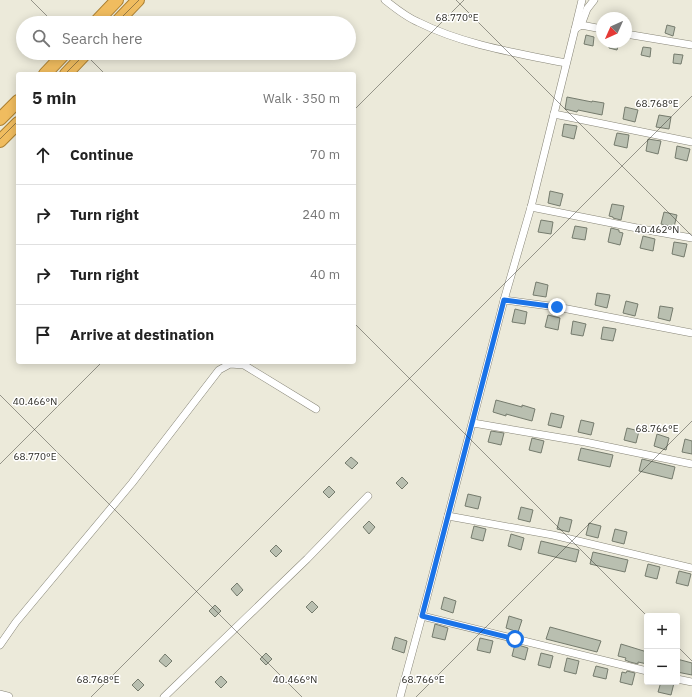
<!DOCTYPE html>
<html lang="en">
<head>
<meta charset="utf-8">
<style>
	:root { --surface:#fff; --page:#f2f2f2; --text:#222; --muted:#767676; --line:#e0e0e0 }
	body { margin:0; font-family:"IBM Plex Sans",sans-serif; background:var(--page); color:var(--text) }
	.controls { position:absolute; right:12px; bottom:12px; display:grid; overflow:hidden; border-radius:4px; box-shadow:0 2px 10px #0003 }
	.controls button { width:36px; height:36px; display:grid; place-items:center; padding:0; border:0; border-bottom:1px solid var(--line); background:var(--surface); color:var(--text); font:20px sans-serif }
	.compass { position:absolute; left:596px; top:12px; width:36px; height:36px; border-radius:50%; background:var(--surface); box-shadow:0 2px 10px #0003; rotate:225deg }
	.stop { position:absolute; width:12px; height:12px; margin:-9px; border:3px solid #1a73e8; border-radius:50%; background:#fff }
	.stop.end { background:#1a73e8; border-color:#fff; box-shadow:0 1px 4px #0008 }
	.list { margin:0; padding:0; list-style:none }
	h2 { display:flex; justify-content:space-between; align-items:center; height:52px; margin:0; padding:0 16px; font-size:17px }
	h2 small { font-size:13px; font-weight:400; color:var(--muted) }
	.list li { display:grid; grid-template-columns:26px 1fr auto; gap:12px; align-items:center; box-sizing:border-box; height:60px; padding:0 16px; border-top:1px solid var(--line) }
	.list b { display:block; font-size:15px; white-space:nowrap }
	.list em { font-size:13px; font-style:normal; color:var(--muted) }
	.icon { flex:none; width:22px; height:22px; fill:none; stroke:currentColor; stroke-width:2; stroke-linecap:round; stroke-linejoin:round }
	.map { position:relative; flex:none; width:692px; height:697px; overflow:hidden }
	.search { position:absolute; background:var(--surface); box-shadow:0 2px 10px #0003; left:16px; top:16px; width:340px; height:44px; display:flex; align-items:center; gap:10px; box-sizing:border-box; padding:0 14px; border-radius:22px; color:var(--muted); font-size:15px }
	.panel { position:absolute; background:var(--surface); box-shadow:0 2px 10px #0003; left:16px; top:72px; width:340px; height:292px; border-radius:4px }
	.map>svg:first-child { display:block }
	.building { fill:#b9bfb0; stroke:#757b6d }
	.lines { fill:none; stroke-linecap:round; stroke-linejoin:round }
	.minor-casing { stroke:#878577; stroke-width:8 }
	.tertiary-casing { stroke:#878577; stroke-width:10 }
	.trunk-casing { stroke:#aa7f31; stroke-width:14 }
	.minor { stroke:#fff; stroke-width:7 }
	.tertiary { stroke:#fff; stroke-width:9 }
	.trunk { stroke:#f0bc5f; stroke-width:12 }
	.route { stroke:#1a73e8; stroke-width:5 }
	.ticks { fill:none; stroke:#2d2c26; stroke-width:1; stroke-opacity:0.45 }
	.ticks-label { font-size:10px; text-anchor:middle; fill:#2d2c26; stroke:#fff; stroke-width:3; stroke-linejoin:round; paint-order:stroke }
</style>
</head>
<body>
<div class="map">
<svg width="692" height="697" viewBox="0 0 692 697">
	<rect width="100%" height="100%" fill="#eceada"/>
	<g class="building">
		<polygon points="667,25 675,27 673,36 665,33"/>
		<polygon points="586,35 594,37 593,46 584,44"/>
		<polygon points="610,42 619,42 617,50 609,48"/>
		<polygon points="643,47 651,48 650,57 641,55"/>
		<polygon points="674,54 683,55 681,64 673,63"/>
		<polygon points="567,97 592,102 592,101 604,103 602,115 578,110 577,112 565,109"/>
		<polygon points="625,107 638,110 635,122 623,119"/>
		<polygon points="659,115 671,117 669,129 656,127"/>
		<polygon points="564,124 577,126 574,139 562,136"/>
		<polygon points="617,133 629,135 627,148 614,145"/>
		<polygon points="648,139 661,141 658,154 646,151"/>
		<polygon points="677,146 690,149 687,161 675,158"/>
		<polygon points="550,191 563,194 560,206 548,203"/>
		<polygon points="612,204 624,206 621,220 613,218 613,217 609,216"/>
		<polygon points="664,212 677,215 674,227 661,224"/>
		<polygon points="541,220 553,222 551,234 538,232"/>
		<polygon points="575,226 587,228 585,240 572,238"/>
		<polygon points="611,228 619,230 619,232 623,233 620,245 608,242"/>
		<polygon points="643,236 655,239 653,251 640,248"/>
		<polygon points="674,242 687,244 684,257 672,254"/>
		<polygon points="536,282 548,285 546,297 533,295"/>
		<polygon points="597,293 610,295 607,308 595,305"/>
		<polygon points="626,301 638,304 635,316 623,313"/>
		<polygon points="660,306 673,308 670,321 658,318"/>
		<polygon points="515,309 527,312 525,324 512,322"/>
		<polygon points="548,315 560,318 558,330 545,327"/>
		<polygon points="573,321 586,324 583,336 571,334"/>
		<polygon points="603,327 616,329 613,341 601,339"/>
		<polygon points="496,400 522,407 522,405 535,409 532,421 506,414 506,416 493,412"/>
		<polygon points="551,413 564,416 561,428 548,425"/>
		<polygon points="581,420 594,423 591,435 578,432"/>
		<polygon points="627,428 639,431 636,443 624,440"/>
		<polygon points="491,431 504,433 501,445 488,442"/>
		<polygon points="657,434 669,438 666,450 654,446"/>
		<polygon points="532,438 544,441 541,453 529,450"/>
		<polygon points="685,439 692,441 692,454 682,452"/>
		<polygon points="581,448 613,455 610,467 578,460"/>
		<polygon points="351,457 358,463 352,469 345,463"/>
		<polygon points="642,459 675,467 672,479 639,471"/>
		<polygon points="402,477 408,483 402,489 396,483"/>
		<polygon points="329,486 335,492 329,498 323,492"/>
		<polygon points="468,494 481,497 478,509 465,506"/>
		<polygon points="521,507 533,510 530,522 518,519"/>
		<polygon points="560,517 572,520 569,532 557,529"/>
		<polygon points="369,521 375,527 369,534 363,527"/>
		<polygon points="589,523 601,526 598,538 586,535"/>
		<polygon points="474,526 486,529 483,541 471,538"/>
		<polygon points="615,529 627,532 624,544 612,541"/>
		<polygon points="511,534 524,538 521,550 508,546"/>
		<polygon points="541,541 579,550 576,562 538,553"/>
		<polygon points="276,545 282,551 276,557 270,551"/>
		<polygon points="593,552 628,560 625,572 590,564"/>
		<polygon points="648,564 660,567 657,579 645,576"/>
		<polygon points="679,571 691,574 688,586 676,583"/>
		<polygon points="237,583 243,590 237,596 231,589"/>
		<polygon points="444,597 456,601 453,613 441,609"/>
		<polygon points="312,601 318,607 312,613 306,607"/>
		<polygon points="215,605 221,611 215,617 209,611"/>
		<polygon points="509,616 522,620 518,632 506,628"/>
		<polygon points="435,624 448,628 445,640 432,637"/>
		<polygon points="550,627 601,641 597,652 546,639"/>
		<polygon points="395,637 407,641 404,653 392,649"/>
		<polygon points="480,638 493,641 490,653 477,650"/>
		<polygon points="515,644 528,648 525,660 512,656"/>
		<polygon points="621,644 647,652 647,664 638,662 638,664 630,662 625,660 626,658 618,656"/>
		<polygon points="266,653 272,659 266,665 260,659"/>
		<polygon points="541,653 553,656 550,668 538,665"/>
		<polygon points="165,654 172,661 166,667 159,661"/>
		<polygon points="567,658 579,661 576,674 564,671"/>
		<polygon points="677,659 692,663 692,675 677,672"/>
		<polygon points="596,666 608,669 606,679 593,676"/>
		<polygon points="627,671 635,673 632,685 620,682 622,672 626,673"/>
		<polygon points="221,676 227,682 221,688 215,682"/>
		<polygon points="138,679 144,685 138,691 132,685"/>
		<polygon points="661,682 669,682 674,683 671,695 658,692"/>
	</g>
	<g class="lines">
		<defs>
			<g id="minor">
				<path d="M 385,0 C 395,8 406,17 418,22 C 464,45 516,53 566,63"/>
				<polyline points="581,25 587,9 594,0"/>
				<polyline points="575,29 582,0"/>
				<polyline points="626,34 692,45"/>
				<polyline points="554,114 692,142"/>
				<polyline points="531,207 647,230 692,238"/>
				<polyline points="504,300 557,307 692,333"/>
				<polyline points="473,423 585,442 692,464"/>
				<polyline points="448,516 553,535 692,568"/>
				<polyline points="422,616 647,671"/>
				<polyline points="0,645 16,622 132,483 219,370 230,364 244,365 316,409"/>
				<polyline points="677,679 692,682"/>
				<polyline points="164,697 307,559 368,496"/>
				<polyline points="400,697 422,616 504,300 531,207 575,29 581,25 602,29"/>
			</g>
			<polyline id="tertiary" points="0,695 8,697"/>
			<g id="trunk">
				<polyline points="95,23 117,0"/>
				<polyline points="116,23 138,0"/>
				<polyline points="45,74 65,53"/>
				<polyline points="66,74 86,53"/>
				<polyline points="0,119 18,101"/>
				<polyline points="0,141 18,123"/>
			</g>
		</defs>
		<use href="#minor" class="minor-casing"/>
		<use href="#tertiary" class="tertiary-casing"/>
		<use href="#trunk" class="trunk-casing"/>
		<use href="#minor" class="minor"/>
		<use href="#tertiary" class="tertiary"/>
		<use href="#trunk" class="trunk"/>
	</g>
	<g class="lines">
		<polyline class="route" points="515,639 422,616 504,300 557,307"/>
	</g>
	<path class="ticks" d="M 31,0 L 54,23M 456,0 L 692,236M 116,23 L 139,0M 84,53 L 105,74M 65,74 L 86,53M 354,110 L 464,0M 0,139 L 18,121M 354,323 L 647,616M 0,395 L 302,697M 0,464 L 102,362M 677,646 L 692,661M 91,697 L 692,96M 416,697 L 692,421"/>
	<g class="ticks-label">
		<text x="457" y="21">68.770°E</text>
		<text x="657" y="107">68.768°E</text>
		<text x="657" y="233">40.462°N</text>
		<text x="35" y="405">40.466°N</text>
		<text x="657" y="432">68.766°E</text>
		<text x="35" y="460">68.770°E</text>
		<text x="98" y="683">68.768°E</text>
		<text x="423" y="683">68.766°E</text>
		<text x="295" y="683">40.466°N</text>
	</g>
</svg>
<div class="controls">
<button>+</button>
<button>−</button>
</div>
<svg class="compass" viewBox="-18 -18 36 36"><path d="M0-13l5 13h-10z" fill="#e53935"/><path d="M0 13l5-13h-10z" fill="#767676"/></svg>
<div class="stop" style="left:515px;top:639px"></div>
<div class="stop end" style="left:557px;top:307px"></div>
<div class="search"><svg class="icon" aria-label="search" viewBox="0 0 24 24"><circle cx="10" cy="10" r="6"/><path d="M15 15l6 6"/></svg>Search here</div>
<section class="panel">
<h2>5 min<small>Walk · 350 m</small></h2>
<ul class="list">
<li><svg class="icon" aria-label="ahead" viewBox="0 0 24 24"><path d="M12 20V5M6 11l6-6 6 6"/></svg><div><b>Continue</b></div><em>70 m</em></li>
<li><svg class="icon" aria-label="right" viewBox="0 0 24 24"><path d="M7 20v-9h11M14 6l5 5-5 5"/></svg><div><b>Turn right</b></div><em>240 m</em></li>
<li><svg class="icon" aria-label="right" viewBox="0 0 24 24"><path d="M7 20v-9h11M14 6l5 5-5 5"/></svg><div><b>Turn right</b></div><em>40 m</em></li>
<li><svg class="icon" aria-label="arrive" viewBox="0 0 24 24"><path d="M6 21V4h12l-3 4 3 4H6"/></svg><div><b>Arrive at destination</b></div></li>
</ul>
</section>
</div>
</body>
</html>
